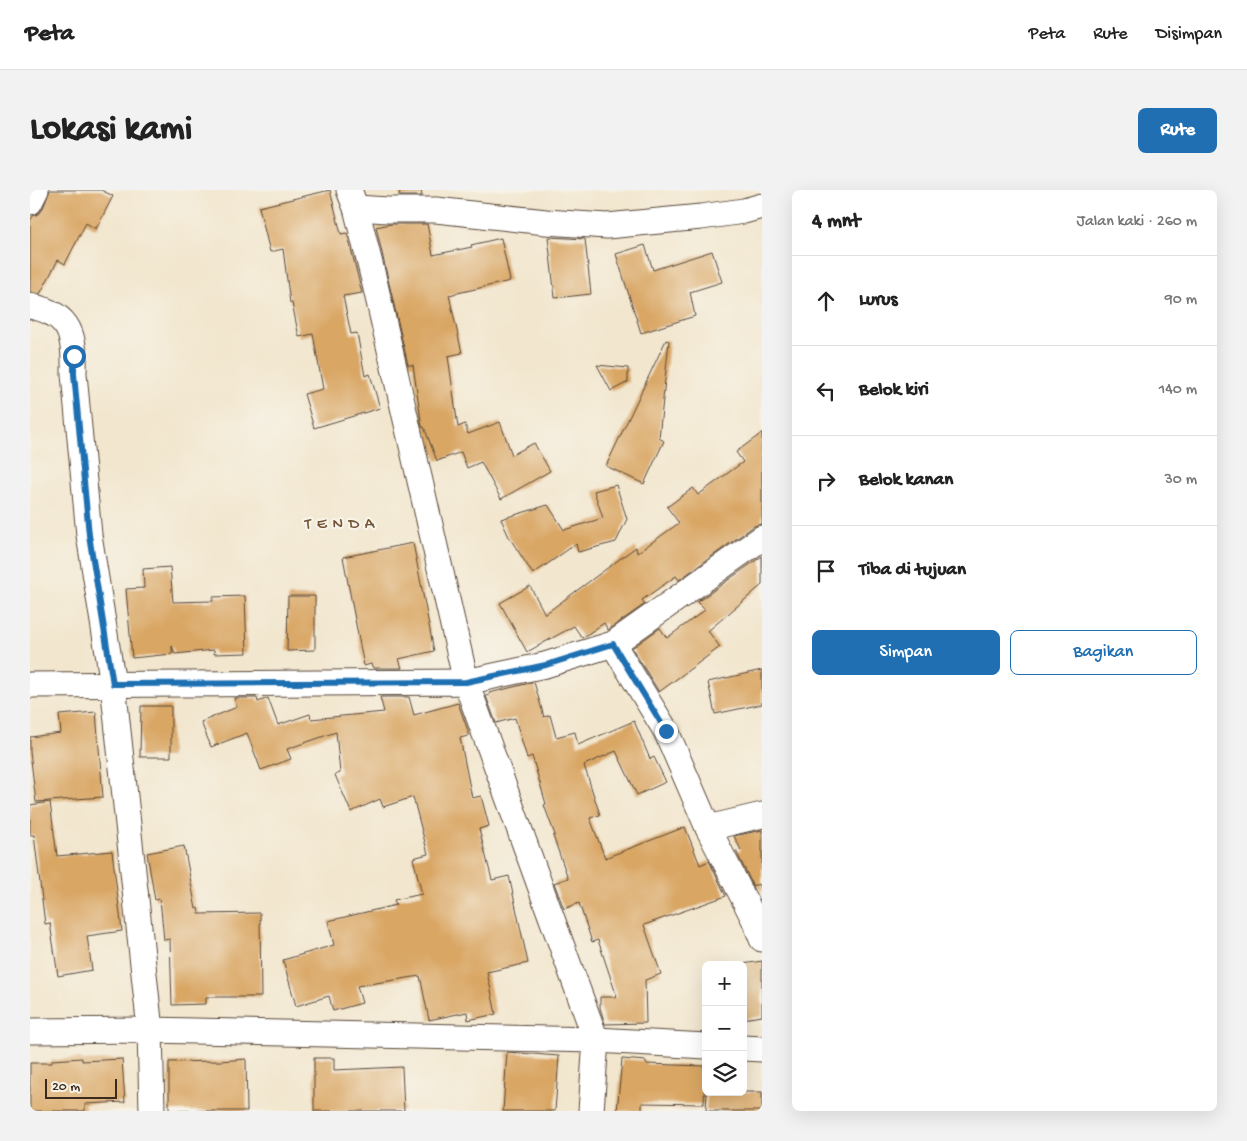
<!DOCTYPE html>
<html lang="id">
<head>
<meta charset="utf-8">
<style>
	:root { --surface:#fff; --page:#f2f2f2; --text:#222; --muted:#767676; --line:#e0e0e0; --accent:#1f6fb2 }
	body { margin:0; font-family:"Gochi Hand",sans-serif; background:var(--page); color:var(--text) }
	.controls { position:absolute; right:15px; bottom:15px; display:grid; overflow:hidden; border-radius:8px; box-shadow:0 5px 20px #0002 }
	.controls button { width:45px; height:45px; display:grid; place-items:center; padding:0; border:0; border-bottom:1px solid var(--line); background:var(--surface); color:var(--text); font:25px sans-serif }
	.scale { position:absolute; left:15px; bottom:12px; width:72px; box-sizing:border-box; padding-left:5px; border:2px solid #3b2a1e; border-top:0; font-size:14px; line-height:18px; white-space:nowrap; color:#3b2a1e; -webkit-text-stroke:4px #f7f3e8; paint-order:stroke }
	.stop { position:absolute; width:15px; height:15px; margin:-11px; border:4px solid #1f6fb2; border-radius:50%; background:#fff }
	.stop.end { background:#1f6fb2; border-color:#fff; box-shadow:0 1px 5px #0008 }
	.list { margin:0; padding:0; list-style:none }
	h2 { display:flex; justify-content:space-between; align-items:center; height:65px; margin:0; padding:0 20px; font-size:21px }
	h2 small { font-size:16px; font-weight:400; color:var(--muted) }
	.list li { display:grid; grid-template-columns:32px 1fr auto; gap:15px; align-items:center; box-sizing:border-box; height:90px; padding:0 20px; border-top:1px solid var(--line) }
	.list b { display:block; font-size:19px; white-space:nowrap }
	.list em { font-size:16px; font-style:normal; color:var(--muted) }
	.actions { display:flex; gap:10px; padding:15px 20px }
	.actions a { flex:1; padding:11px 0; border:1px solid var(--accent); border-radius:8px; text-align:center; font-size:18px; color:var(--accent) }
	.actions .main { background:var(--accent); color:#fff }
	.icon { flex:none; width:28px; height:28px; fill:none; stroke:currentColor; stroke-width:2; stroke-linecap:round; stroke-linejoin:round }
	.map { position:relative; flex:none; width:732px; height:921px; overflow:hidden; border-radius:8px }
	header { display:flex; align-items:center; gap:30px; box-sizing:border-box; height:70px; padding:0 25px; background:var(--surface); border-bottom:1px solid var(--line) }
	header strong { font-size:24px }
	nav { display:flex; gap:28px; margin-inline-start:auto; font-size:18px }
	.intro { display:flex; align-items:center; justify-content:space-between; box-sizing:border-box; height:120px; padding:0 30px }
	h1 { margin:0; font-size:35px }
	.button { padding:12px 22px; border-radius:8px; background:var(--accent); color:#fff; font-size:18px; font-weight:700 }
	main { display:flex; gap:30px; padding:0 30px }
	aside { flex:1; background:var(--surface); border-radius:8px; box-shadow:0 5px 20px #0002 }
	.map>svg:first-child { display:block }
	.building { fill:#d9a663 }
	.lines { fill:none; stroke-linecap:round; stroke-linejoin:round }
	.minor-casing { stroke:#564638; stroke-width:27 }
	.minor { stroke:#fff; stroke-width:25 }
	.route { stroke:#1f6fb2; stroke-width:6 }
	.labels { text-anchor:middle; dominant-baseline:central; stroke-width:4.5; stroke-linejoin:round; paint-order:stroke }
	.quarter-label { font-size:16px; letter-spacing:1px; fill:#725536; stroke:#f7f3e8 }
</style>
</head>
<body>
<header>
<strong>Peta</strong>
<nav><a>Peta</a><a>Rute</a><a>Disimpan</a></nav>
</header>
<div class="intro"><h1>Lokasi kami</h1><a class="button">Rute</a></div>
<main>
<div class="map">
<svg width="732" height="921" viewBox="0 0 732 921">
	<rect width="100%" height="100%" fill="#f7f3e8"/>
	<filter id="ink" filterUnits="userSpaceOnUse"><feTurbulence type="fractalNoise" baseFrequency=".02" numOctaves="2"/><feDisplacementMap in="SourceGraphic" scale="10" xChannelSelector="R" yChannelSelector="G"/><feConvolveMatrix kernelMatrix="1 2 1 2 8 2 1 2 1" color-interpolation-filters="sRGB"/></filter>
	<filter id="wash" filterUnits="userSpaceOnUse"><feTurbulence type="fractalNoise" baseFrequency=".0096" numOctaves="4" result="noise"/><feDisplacementMap in="SourceGraphic" scale="20" xChannelSelector="R" yChannelSelector="G"/><feGaussianBlur stdDeviation="1.12" result="paint"/><feColorMatrix in="noise" values="0 0 0 0 0 0 0 0 0 0 0 0 0 0 0 0 0 1.4 0 .05"/><feComposite in="paint" operator="in"/></filter>
	<g filter="url(#wash)">
		<rect width="100%" height="100%" fill="#f2e6ce"/>
		<g id="blocks">
			<g class="building">
				<polygon points="20,0 71,0 83,6 66,39 56,33 35,74 28,70 10,104 0,102 0,31 3,26 8,24 13,18"/>
				<polygon points="300,0 311,44 317,43 332,103 313,106 321,144 327,143 335,186 340,184 350,218 284,238 274,204 293,199 283,144 269,147 262,113 260,113 253,59 240,62 229,17"/>
				<polygon points="370,0 391,0 392,6 369,6"/>
				<polygon points="361,34 397,34 403,65 442,57 441,55 471,48 480,91 419,105 432,163 418,166 428,237 435,234 438,244 470,232 482,265 504,253 520,281 471,309 451,272 437,278 431,262 407,271 394,237 392,237 383,175 378,175 346,37"/>
				<polygon points="518,47 555,49 561,104 525,108"/>
				<polygon points="615,55 623,80 682,61 692,92 660,102 665,126 611,143 586,64"/>
				<polygon points="636,150 639,151 629,248 634,251 614,294 576,276"/>
				<polygon points="567,175 598,178 598,192 581,201"/>
				<polygon points="732,243 732,334 724,336 649,390 646,386 612,410 615,414 578,440 574,433 552,448 544,436 497,462 470,413 500,396 515,424 606,357 607,363 649,333 637,317 663,298 668,305 713,272 706,262"/>
				<polygon points="586,295 597,329 586,352 548,362 546,354 503,384 479,347 471,329 518,315 534,340 573,328 564,301"/>
				<polygon points="383,353 404,461 369,469 372,478 343,478 341,474 334,476 313,367"/>
				<polygon points="732,366 732,395 678,441 690,457 629,502 602,458 630,438 637,448 675,420 667,412"/>
				<polygon points="140,377 143,412 183,411 183,407 215,406 217,463 184,464 184,460 145,464 142,456 142,464 102,468 96,399 114,398 113,379"/>
				<polygon points="258,406 285,406 285,460 257,461"/>
				<polygon points="732,480 732,514 685,524 678,492"/>
				<polygon points="504,492 514,527 520,525 526,547 545,542 548,555 604,531 620,569 624,567 636,592 607,605 586,561 554,575 570,625 560,628 575,668 655,637 670,675 679,671 696,706 614,735 631,784 615,790 616,833 575,834 570,818 570,807 587,807 568,750 562,752 549,713 534,719 524,693 538,688 523,646 525,645 514,615 516,614 502,566 497,568 485,528 466,533 456,506 460,505 459,503"/>
				<polygon points="350,507 379,507 384,525 428,513 438,541 438,546 430,548 442,608 451,606 459,636 449,639 462,690 479,686 498,773 457,782 466,824 438,830 437,822 399,830 390,786 327,796 332,813 303,821 299,806 266,816 253,770 304,755 298,731 366,715 364,710 392,704 383,668 398,664 383,607 353,617 350,609 321,622 305,585 310,583 306,542 257,559 261,569 231,580 217,543 181,557 171,532 207,517 204,508 227,508 228,512 238,508 248,535 280,524 281,529 354,522"/>
				<polygon points="111,516 141,516 141,567 110,567"/>
				<polygon points="66,522 73,607 6,612 0,562 0,547 31,543 29,525"/>
				<polygon points="20,612 27,666 82,661 92,741 57,746 62,780 28,786 20,733 15,734 4,645 0,645 0,615"/>
				<polygon points="732,640 732,703 728,694 723,696 706,661 711,660 704,646"/>
				<polygon points="154,656 166,719 168,718 169,724 230,723 231,807 176,807 176,814 142,815 140,749 134,750 130,709 125,710 117,663"/>
				<polygon points="732,771 732,826 713,829 713,774"/>
				<polygon points="477,862 529,866 525,921 473,921"/>
				<polygon points="52,868 52,871 92,869 95,912 55,914 55,921 0,921 0,873 22,873 22,870"/>
				<polygon points="284,868 304,868 304,880 372,877 374,921 284,921"/>
				<polygon points="216,869 217,921 139,921 139,872 190,871"/>
				<polygon points="592,869 616,871 616,874 675,876 674,914 612,913 612,921 587,921"/>
				<polygon points="677,902 732,902 732,921 676,921"/>
			</g>
		</g>
	</g>
	<g filter="url(#ink)">
		<use href="#blocks" fill-opacity="0" stroke="#564638" stroke-width="1"/>
		<g class="lines">
			<defs>
				<g id="minor">
					<polyline points="319,0 326,18 344,90 436,492 515,475 583,454 732,348"/>
					<polyline points="0,12 6,0"/>
					<polyline points="326,18 358,20 406,20 516,32 577,36 671,27 714,21 732,16"/>
					<path d="M 0,116 C 42,124 45,147 44,184 L 59,345 L 83,494 L 120,840 L 122,921"/>
					<polyline points="583,454 636,541 678,638 724,729 732,749"/>
					<polyline points="0,495 436,492 566,850 561,921"/>
					<polyline points="678,638 732,625"/>
					<polyline points="0,841 120,840 566,850 676,856"/>
					<polyline points="713,858 732,859"/>
				</g>
			</defs>
			<use href="#minor" class="minor-casing"/>
			<use href="#minor" class="minor"/>
		</g>
	</g>
	<g class="lines" filter="url(#ink)">
		<polyline class="route" points="44,166 44,184 59,345 83,494 436,492 516,475 583,454 636,541"/>
	</g>
	<g class="labels">
		<g class="quarter-label">
			<text x="310" y="335">T E N D A</text>
		</g>
	</g>
</svg>
<div class="controls">
<button>+</button>
<button>−</button>
<button><svg class="icon" aria-label="layers" viewBox="0 0 24 24"><path d="M12 4l9 5-9 5-9-5zM3 14l9 5 9-5"/></svg></button>
</div>
<div class="scale">20 m</div>
<div class="stop" style="left:44px;top:166px"></div>
<div class="stop end" style="left:636px;top:541px"></div>
</div>
<aside>
<h2>4 mnt<small>Jalan kaki · 260 m</small></h2>
<ul class="list">
<li><svg class="icon" aria-label="ahead" viewBox="0 0 24 24"><path d="M12 20V5M6 11l6-6 6 6"/></svg><div><b>Lurus</b></div><em>90 m</em></li>
<li><svg class="icon" aria-label="left" viewBox="0 0 24 24"><path d="M17 20v-9H6M10 6l-5 5 5 5"/></svg><div><b>Belok kiri</b></div><em>140 m</em></li>
<li><svg class="icon" aria-label="right" viewBox="0 0 24 24"><path d="M7 20v-9h11M14 6l5 5-5 5"/></svg><div><b>Belok kanan</b></div><em>30 m</em></li>
<li><svg class="icon" aria-label="arrive" viewBox="0 0 24 24"><path d="M6 21V4h12l-3 4 3 4H6"/></svg><div><b>Tiba di tujuan</b></div></li>
</ul>
<div class="actions"><a class="main">Simpan</a><a>Bagikan</a></div>
</aside>
</main>
</body>
</html>
